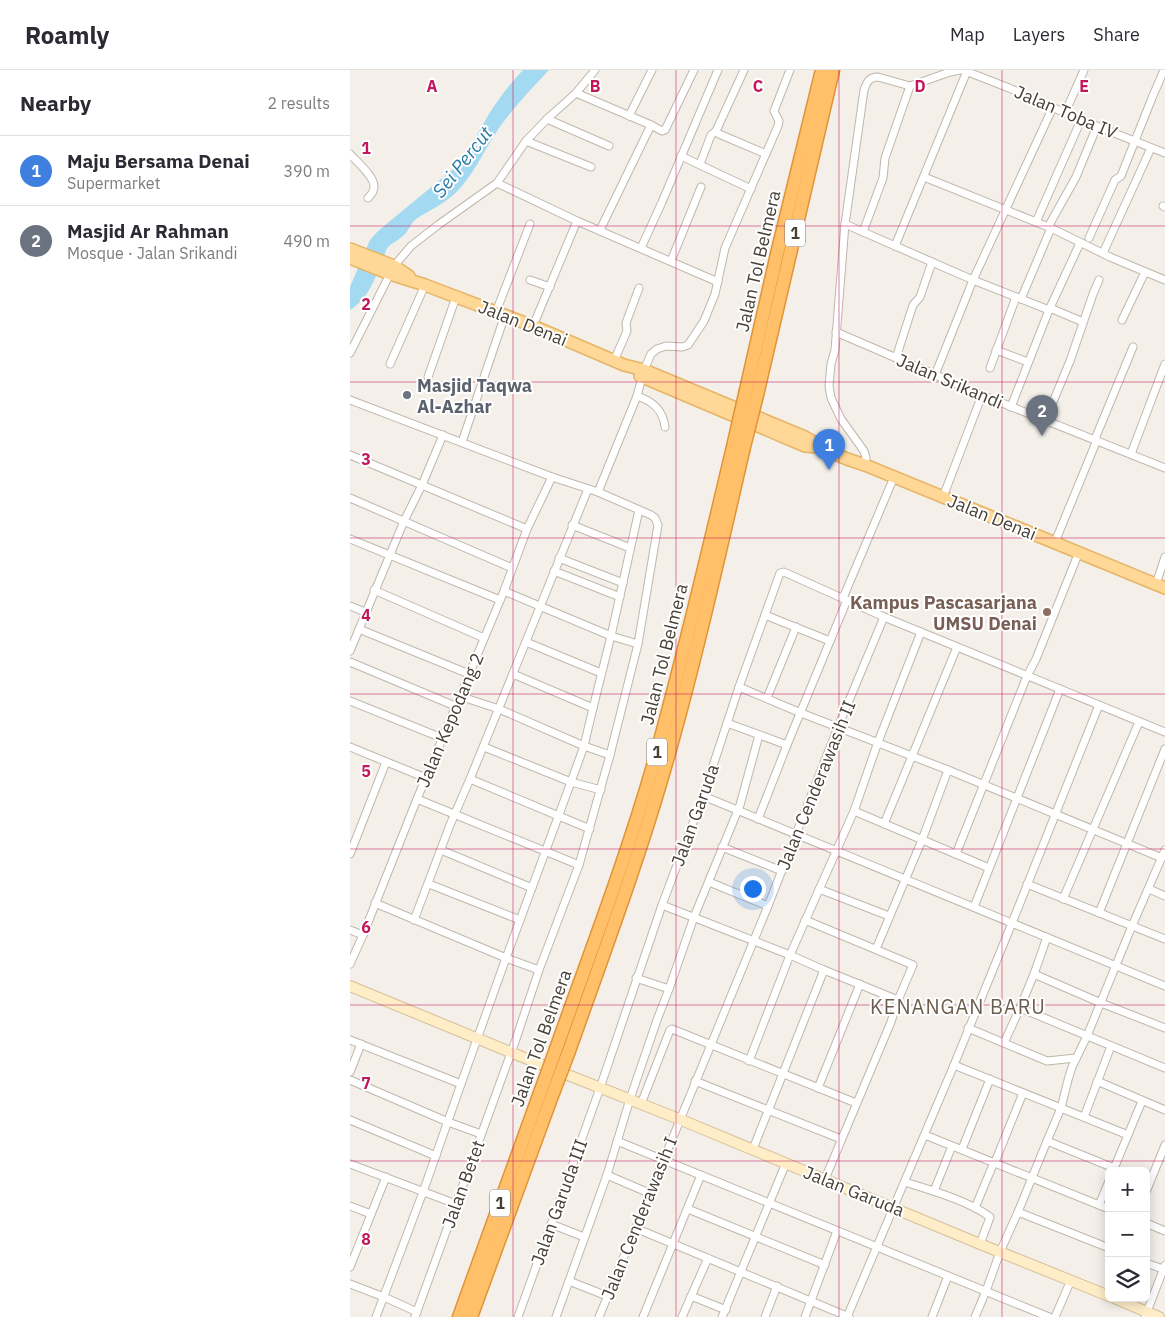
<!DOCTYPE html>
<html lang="en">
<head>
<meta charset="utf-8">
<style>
	:root { --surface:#fff; --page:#f2f2f3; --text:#2b2b33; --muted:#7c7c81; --line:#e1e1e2; --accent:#111827 }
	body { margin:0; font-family:"IBM Plex Sans",sans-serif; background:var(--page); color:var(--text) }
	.controls { position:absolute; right:15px; bottom:15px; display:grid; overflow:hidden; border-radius:8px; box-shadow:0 2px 12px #0003 }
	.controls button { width:45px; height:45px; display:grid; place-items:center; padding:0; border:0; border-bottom:1px solid var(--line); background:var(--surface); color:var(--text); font:25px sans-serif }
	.you { position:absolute; left:402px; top:818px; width:18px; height:18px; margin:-12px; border:4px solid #fff; border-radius:50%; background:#1a73e8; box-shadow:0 0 0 8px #1a73e833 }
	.badge { display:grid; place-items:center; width:32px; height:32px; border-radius:50%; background:var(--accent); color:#fff; font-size:16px; font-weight:700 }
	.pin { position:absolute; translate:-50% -41px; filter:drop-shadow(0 1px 2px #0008) }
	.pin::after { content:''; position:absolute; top:26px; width:18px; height:15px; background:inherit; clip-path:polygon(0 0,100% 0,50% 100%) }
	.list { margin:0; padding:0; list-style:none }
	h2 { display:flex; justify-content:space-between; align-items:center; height:65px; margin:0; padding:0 20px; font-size:21px }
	h2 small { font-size:16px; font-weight:400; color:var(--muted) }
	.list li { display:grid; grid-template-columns:32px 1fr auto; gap:15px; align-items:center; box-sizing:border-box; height:70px; padding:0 20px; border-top:1px solid var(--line) }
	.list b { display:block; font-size:19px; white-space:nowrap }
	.list p { margin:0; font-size:16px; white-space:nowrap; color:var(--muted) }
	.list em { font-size:16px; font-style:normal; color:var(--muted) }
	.icon { flex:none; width:28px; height:28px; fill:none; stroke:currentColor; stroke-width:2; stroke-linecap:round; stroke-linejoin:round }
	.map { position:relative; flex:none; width:815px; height:1247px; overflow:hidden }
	header { display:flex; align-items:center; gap:30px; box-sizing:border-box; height:70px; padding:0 25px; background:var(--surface); border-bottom:1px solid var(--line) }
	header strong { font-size:24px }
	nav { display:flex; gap:28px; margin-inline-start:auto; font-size:18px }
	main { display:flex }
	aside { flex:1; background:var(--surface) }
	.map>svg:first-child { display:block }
	.water { fill:#a4d9f2 }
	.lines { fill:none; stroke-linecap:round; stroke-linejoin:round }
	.street-casing { stroke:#c0b7ab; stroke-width:9 }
	.secondary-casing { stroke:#d5bf98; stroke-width:12 }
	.primary-casing { stroke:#e6b465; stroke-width:14 }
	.highway-casing { stroke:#e09337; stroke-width:15 }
	.street { stroke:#fff; stroke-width:7 }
	.secondary { stroke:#ffedc8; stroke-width:10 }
	.primary { stroke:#ffd897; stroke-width:11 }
	.highway { stroke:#ffc069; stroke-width:12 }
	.highway-bridge-casing { stroke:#e09337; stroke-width:15; stroke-linecap:butt }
	.highway-bridge { stroke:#ffc069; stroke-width:12 }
	.grid { fill:none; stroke:#c2185b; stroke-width:1; stroke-opacity:0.55 }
	.worship-dot { fill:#6b7280; stroke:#fff; stroke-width:2 }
	.education-dot { fill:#8d6e63; stroke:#fff; stroke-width:2 }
	.labels { text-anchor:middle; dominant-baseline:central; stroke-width:4; stroke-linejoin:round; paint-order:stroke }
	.shield { fill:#fff; stroke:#7f7973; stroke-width:1 }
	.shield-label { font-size:16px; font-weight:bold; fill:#484037 }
	.street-label { font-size:18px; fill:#484037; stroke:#fff }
	.worship-label { font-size:18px; font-weight:bold; fill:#5b616d; stroke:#fff; text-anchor:start }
	.education-label { font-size:18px; font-weight:bold; fill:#785e54; stroke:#fff; text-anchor:end }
	.water-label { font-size:19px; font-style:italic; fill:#2a7da6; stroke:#fff }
	.quarter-label { font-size:20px; letter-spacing:1px; fill:#6b5d4e; stroke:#fff }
	.grid-label { font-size:16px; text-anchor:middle; font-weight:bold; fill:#c2185b; stroke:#fff; stroke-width:4; stroke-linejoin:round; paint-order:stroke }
</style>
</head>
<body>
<header>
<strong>Roamly</strong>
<nav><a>Map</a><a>Layers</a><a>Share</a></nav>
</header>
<main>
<aside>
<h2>Nearby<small>2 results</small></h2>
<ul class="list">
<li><span class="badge" style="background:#3f7fe0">1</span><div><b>Maju Bersama Denai</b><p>Supermarket</p></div><em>390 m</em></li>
<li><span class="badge" style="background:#6b7280">2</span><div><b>Masjid Ar Rahman</b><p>Mosque · Jalan Srikandi</p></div><em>490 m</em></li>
</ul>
</aside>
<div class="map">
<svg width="815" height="1247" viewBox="0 0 815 1247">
	<rect width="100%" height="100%" fill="#f4f0e9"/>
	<path class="water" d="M 173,0 L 199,0 C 181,19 164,37 149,58 C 136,77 127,98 112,116 C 99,132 83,138 66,149 C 61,153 59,160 55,164 C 49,170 42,173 37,178 C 28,200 21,228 0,240 L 0,217 L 20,170 L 28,161 L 108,95 C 121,79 128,62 139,44 C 149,28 160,14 173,0 Z"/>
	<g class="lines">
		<defs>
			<g id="street">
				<polyline points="394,0 366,61 369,64 416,84"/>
				<polyline points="613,0 659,18 731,50 815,83"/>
				<polyline points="226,23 301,55 250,160"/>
				<polyline points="715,43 734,0"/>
				<polyline points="279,46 302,0"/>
				<polyline points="197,49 259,76"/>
				<polyline points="301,55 312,61 315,60 344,0"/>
				<polyline points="176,71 241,97"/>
				<path d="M 0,84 C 7,92 25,107 24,117 C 24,122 21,125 18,128"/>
				<polyline points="331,86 401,119"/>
				<polyline points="350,94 361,65 366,61"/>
				<polyline points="574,107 701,158 760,187 815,210"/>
				<polyline points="147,113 227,151 368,212"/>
				<polyline points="813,136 815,137"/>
				<polyline points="686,152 731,50"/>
				<polyline points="495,154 623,210 699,240"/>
				<polyline points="698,157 726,107 747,56"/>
				<polyline points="513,162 533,108 535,88 560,16"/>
				<polyline points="739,168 765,110 771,106 802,28 814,0"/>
				<polyline points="545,176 617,1"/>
				<polyline points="291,178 312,132 368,0"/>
				<polyline points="753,183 801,78"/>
				<polyline points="321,191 351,117"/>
				<polyline points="180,210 200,217"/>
				<polyline points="671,229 701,158"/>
				<polyline points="700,238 733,252"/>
				<polyline points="146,242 180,154"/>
				<polyline points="772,250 795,202"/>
				<polyline points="183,256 227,151"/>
				<polyline points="486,262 632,325 815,398"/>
				<polyline points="646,280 678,292"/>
				<polyline points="0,283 44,196 61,176 88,155 147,113 176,71 197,49 226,23 245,0"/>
				<polyline points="546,288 563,235 570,227 582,192"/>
				<polyline points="264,291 277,261 276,253 289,218"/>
				<polyline points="40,294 75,215"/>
				<polyline points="640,298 666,227"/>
				<polyline points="585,305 623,210 703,37"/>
				<polyline points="78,307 106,227"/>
				<path d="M 287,326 C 303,331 313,340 315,357"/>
				<polyline points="0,330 202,407 248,422 301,445 305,448 308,455 288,574 260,685 229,795 189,900 166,969 65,1247"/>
				<polyline points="661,337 699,240 730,173"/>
				<polyline points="695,351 720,291 743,224 749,210"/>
				<polyline points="745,369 783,277"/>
				<polyline points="112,372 155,245"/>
				<polyline points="781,384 815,294"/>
				<polyline points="0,385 177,459"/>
				<path d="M 515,395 L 516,388 L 514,381 L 491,349 L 481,328 L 479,316 L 481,294 L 485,280 L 495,154 L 514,20 C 517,12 519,7 528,7 L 560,16 L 600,2 L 610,0"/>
				<polyline points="248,422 287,326 294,300 301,284 307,279 316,276 332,277 338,275 354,251 365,224 375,178 428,56 429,51 424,41 440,0"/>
				<polyline points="593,427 632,325"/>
				<polyline points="0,428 162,498"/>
				<polyline points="222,455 280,478"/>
				<polyline points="0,469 150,530"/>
				<polyline points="705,472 747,370"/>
				<polyline points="209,488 273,513"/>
				<polyline points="204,501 270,527"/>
				<polyline points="806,514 815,487"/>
				<polyline points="24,520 134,568"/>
				<polyline points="154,521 261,566 288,574"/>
				<polyline points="493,528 544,407"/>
				<polyline points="0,536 15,542"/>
				<polyline points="415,545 480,571"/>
				<polyline points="9,559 119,604"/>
				<polyline points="176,572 251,603"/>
				<polyline points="0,581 54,451 72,415 93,365"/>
				<polyline points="0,592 105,636"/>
				<polyline points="389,617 451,643 598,700 812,788"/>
				<polyline points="109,626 149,639 234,676 260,685"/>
				<polyline points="417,628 446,557"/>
				<polyline points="0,631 92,668"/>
				<polyline points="243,638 261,566 289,440"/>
				<polyline points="377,653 437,675"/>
				<polyline points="0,677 76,708"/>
				<polyline points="134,677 221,712 251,720"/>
				<polyline points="120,709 240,759"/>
				<polyline points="353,726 815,916"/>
				<polyline points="67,729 229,795"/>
				<polyline points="504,741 639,798"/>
				<polyline points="408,749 437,675 497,530"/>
				<polyline points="534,754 607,577"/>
				<polyline points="372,777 432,801"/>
				<polyline points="91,780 182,818"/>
				<polyline points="0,784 36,692"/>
				<polyline points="606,784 677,606 686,589 729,482"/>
				<polyline points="359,812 418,836"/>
				<polyline points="79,814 170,850"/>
				<polyline points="677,814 815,869"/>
				<polyline points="469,819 539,846"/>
				<polyline points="799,819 815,826"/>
				<polyline points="713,829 789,652"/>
				<polyline points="25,833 156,888 189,900"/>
				<polyline points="312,835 440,885 474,900 548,930"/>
				<polyline points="624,837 710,619"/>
				<polyline points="749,843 815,679"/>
				<polyline points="64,850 100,755 120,709 238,419"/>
				<polyline points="455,850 563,895 548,930 541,952 475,1109"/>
				<polyline points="0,860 13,865"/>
				<polyline points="697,867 684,904 670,938 815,998"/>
				<polyline points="526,879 572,770 598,700"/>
				<polyline points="0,894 13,865 67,729 154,521 177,459 202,407"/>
				<polyline points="684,904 751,933 815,958"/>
				<polyline points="286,908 319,919 344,847 390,735 409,665"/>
				<polyline points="618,958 697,991 726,988"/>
				<polyline points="0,970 111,1014 73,1122 26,1247"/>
				<polyline points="654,973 670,938"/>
				<polyline points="399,991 440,885 504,741 528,672 571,562"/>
				<polyline points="604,995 778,1065"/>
				<polyline points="0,1002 11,974"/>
				<polyline points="0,1010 98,1052 131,1064"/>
				<polyline points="345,1011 491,1069"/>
				<polyline points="747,1011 815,1040"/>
				<polyline points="111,1014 156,888 221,712 234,676 243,638 163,604"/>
				<polyline points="468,1018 510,914"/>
				<polyline points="291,1034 320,960 322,959 506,1033"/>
				<polyline points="734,1047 761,976"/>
				<polyline points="0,1050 86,1086"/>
				<polyline points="575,1065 759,1139"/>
				<polyline points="267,1071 699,1247"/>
				<polyline points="697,1071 764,1098"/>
				<polyline points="403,1079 474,900"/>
				<polyline points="612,1079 640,1009"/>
				<polyline points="645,1092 673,1023"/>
				<polyline points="0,1094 106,1134"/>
				<polyline points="763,1101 792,1031"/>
				<polyline points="257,1105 299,1123"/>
				<path d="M 555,1112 C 580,1120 619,1131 640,1147 L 639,1150 L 630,1174"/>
				<polyline points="584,1121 600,1081"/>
				<polyline points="796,1122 815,1075"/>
				<polyline points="749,1135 759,1111"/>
				<polyline points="0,1136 21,1144"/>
				<polyline points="625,1138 642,1097"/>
				<polyline points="338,1139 475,1195"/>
				<polyline points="668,1142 759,1178"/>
				<polyline points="796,1153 815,1161"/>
				<polyline points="201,1154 234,1167"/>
				<polyline points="285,1158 499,1247"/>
				<polyline points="796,1193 813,1199"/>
				<polyline points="0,1197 36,1107"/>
				<polyline points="219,1211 257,1226"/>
				<polyline points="0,1214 34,1227 67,1242"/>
				<polyline points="341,1226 376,1240"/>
				<polyline points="168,1247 250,1018 312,835 353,726 389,617 430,503 434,502 534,547 815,662"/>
				<polyline points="206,1247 257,1105 280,1029 307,950 319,919"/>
				<polyline points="249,1247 418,836 488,657 534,547"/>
				<polyline points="293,1247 351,1105"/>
				<polyline points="332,1247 358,1188"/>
				<polyline points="372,1247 436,1093"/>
				<polyline points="415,1247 427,1216"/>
				<polyline points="455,1247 487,1161"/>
				<polyline points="497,1247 604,995 662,853 749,635"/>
				<polyline points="582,1247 598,1206"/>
				<polyline points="625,1247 636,1221 650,1182 668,1142 697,1071 711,1038 718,1010 722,997 737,966 782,856 815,780"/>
				<polyline points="705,1247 721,1210"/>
				<polyline points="795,1247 815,1195"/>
			</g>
			<g id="secondary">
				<polyline points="0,916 160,982 329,1049 630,1174 759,1226"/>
				<polyline points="764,1228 809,1247"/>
			</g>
			<g id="primary">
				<polyline points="0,179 44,196 59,206"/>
				<polyline points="0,188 40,204 75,215 183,256 274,295 294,300 455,367 462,371 468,377 497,389 515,395 815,518"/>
				<polyline points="290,306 455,376 468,377"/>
			</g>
			<g id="highway">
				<polyline points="396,320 427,184 472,0"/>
				<polyline points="407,325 483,0"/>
				<path d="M 206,979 C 240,883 277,787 305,689 C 334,586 358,482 383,377"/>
				<path d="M 219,981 C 253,885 289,789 317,690 C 346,588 369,485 393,381"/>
				<polyline points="109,1247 191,1020"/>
				<polyline points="121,1247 203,1023"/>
			</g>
		</defs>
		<use href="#street" class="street-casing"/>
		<use href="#secondary" class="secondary-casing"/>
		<use href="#primary" class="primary-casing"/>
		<use href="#highway" class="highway-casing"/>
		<use href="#street" class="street"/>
		<use href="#secondary" class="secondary"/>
		<use href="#primary" class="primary"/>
		<use href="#highway" class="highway"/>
		<defs>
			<g id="highway-bridge">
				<polyline points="383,377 396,320"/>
				<polyline points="393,381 407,325"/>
				<polyline points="191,1020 206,979"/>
				<polyline points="203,1023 219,981"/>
			</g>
		</defs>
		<use href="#highway-bridge" class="highway-bridge-casing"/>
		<use href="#highway-bridge" class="highway-bridge"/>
	</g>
	<path class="grid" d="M 163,0 L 163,1247M 326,0 L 326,1247M 489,0 L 489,1247M 652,0 L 652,1247M 0,156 L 815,156M 0,312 L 815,312M 0,468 L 815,468M 0,624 L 815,624M 0,779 L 815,779M 0,935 L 815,935M 0,1091 L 815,1091"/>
	<circle class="worship-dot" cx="57" cy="325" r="5"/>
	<circle class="education-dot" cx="697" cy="542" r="5"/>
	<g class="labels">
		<g class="shield">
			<rect x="435" y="149.5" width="20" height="27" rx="4"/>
			<rect x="297" y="668.5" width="20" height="27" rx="4"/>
			<rect x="140" y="1119.5" width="20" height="27" rx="4"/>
		</g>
		<g class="shield-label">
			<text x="445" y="163">1</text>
			<text x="307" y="682">1</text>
			<text x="150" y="1133">1</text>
		</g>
		<g class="street-label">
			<text transform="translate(716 42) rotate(23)">Jalan Toba IV</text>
			<text transform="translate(408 191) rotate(-77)">Jalan Tol Belmera</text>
			<text transform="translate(173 253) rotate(22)">Jalan Denai</text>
			<text transform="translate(600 311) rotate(23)">Jalan Srikandi</text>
			<text transform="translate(642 447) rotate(22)">Jalan Denai</text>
			<text transform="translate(314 584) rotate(-76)">Jalan Tol Belmera</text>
			<text transform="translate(100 650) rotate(-67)">Jalan Kepodang 2</text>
			<text transform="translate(466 715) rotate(-68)">Jalan Cenderawasih II</text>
			<text transform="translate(345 745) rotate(-70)">Jalan Garuda</text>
			<text transform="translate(191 968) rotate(-70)">Jalan Tol Belmera</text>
			<text transform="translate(113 1114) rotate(-70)">Jalan Betet</text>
			<text transform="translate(504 1121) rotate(22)">Jalan Garuda</text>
			<text transform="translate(209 1132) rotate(-70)">Jalan Garuda III</text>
			<text transform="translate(289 1148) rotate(-68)">Jalan Cenderawasih I</text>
		</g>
		<g class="worship-label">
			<text x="67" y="315">Masjid Taqwa<tspan x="67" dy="21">Al-Azhar</tspan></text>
		</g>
		<g class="education-label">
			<text x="687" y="532">Kampus Pascasarjana<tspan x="687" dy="21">UMSU Denai</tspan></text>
		</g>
		<g class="water-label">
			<text transform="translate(112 92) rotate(-52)">Sei Percut</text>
		</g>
		<g class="quarter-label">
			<text x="608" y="936">KENANGAN BARU</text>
		</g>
	</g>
	<g class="grid-label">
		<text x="82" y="22">A</text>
		<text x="245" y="22">B</text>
		<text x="408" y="22">C</text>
		<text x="570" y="22">D</text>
		<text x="734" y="22">E</text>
		<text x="16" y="84">1</text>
		<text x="16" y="240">2</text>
		<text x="16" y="395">3</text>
		<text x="16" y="551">4</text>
		<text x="16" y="707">5</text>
		<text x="16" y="863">6</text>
		<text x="16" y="1019">7</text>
		<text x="16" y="1175">8</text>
	</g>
</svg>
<div class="controls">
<button>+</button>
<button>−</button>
<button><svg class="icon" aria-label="layers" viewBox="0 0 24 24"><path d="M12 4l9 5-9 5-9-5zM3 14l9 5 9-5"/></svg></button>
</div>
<div class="you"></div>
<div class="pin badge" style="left:479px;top:400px;background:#3f7fe0">1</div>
<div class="pin badge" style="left:692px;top:366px;background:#6b7280">2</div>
</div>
</main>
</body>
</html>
